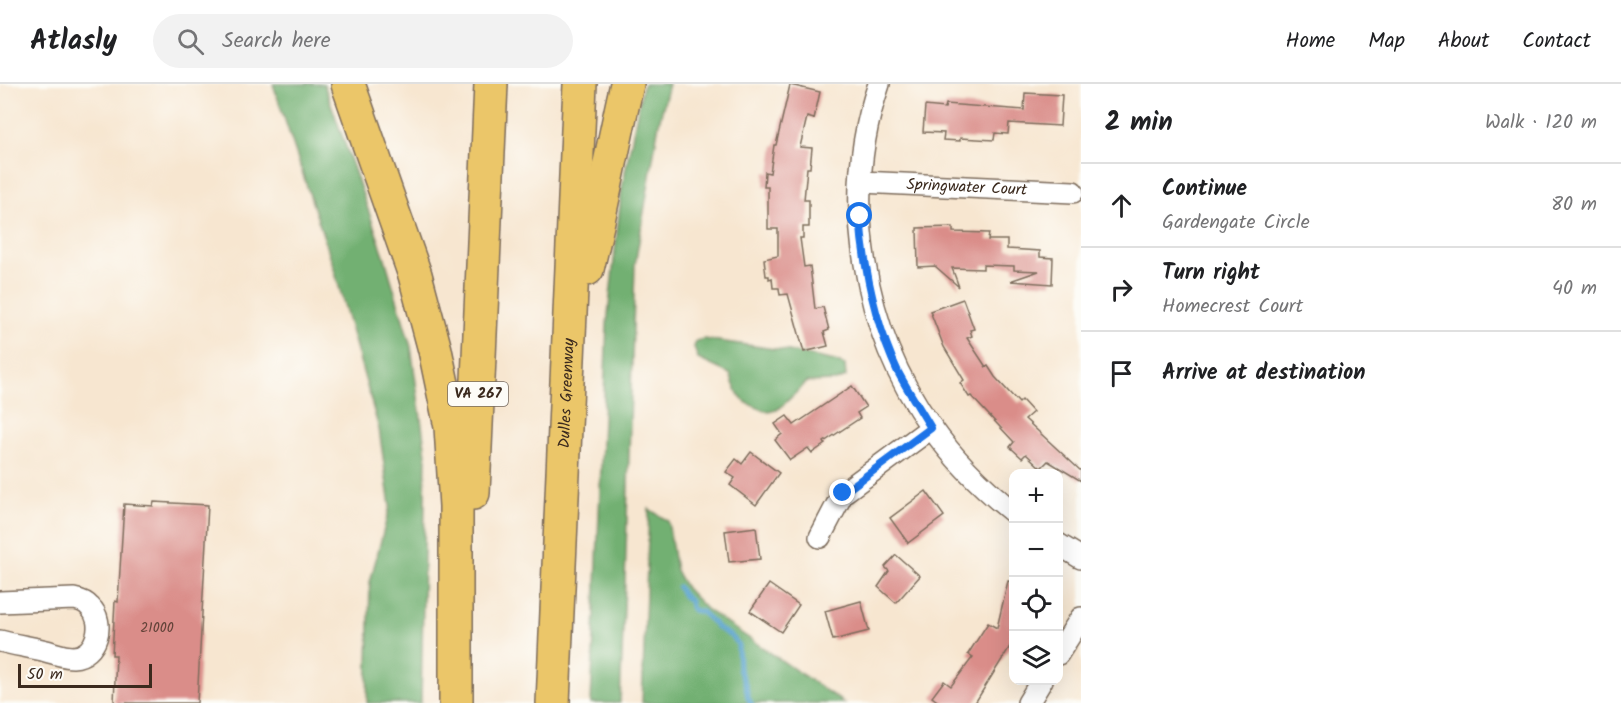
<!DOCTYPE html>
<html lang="en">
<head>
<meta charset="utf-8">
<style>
	:root { --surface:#fff; --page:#f2f2f2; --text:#202124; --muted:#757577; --line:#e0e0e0 }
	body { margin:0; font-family:Kalam,sans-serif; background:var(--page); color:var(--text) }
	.controls { position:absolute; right:18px; bottom:18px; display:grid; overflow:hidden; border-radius:12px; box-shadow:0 6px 24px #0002 }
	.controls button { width:54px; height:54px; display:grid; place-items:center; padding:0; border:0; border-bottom:2px solid var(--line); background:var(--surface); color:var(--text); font:30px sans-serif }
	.scale { position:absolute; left:18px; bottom:15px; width:134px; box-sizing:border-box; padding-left:6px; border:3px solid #3b2a1e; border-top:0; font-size:16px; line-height:21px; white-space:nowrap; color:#3b2a1e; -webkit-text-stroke:4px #fdfcf7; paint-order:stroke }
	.stop { position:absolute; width:18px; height:18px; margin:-14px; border:4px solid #1a73e8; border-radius:50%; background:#fff }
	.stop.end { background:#1a73e8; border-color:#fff; box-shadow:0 2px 6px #0008 }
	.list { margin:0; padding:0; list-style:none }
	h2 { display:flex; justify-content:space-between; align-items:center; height:78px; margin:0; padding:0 24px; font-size:26px }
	h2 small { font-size:20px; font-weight:400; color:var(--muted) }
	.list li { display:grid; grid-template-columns:39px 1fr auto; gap:18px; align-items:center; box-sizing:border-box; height:84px; padding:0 24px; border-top:2px solid var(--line) }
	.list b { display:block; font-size:22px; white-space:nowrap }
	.list p { margin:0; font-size:20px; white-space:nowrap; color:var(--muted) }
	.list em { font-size:20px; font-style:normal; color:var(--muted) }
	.icon { flex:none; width:33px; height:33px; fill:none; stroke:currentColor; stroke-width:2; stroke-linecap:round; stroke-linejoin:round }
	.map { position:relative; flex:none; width:1081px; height:619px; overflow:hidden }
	header { display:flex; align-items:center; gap:36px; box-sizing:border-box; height:84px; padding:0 30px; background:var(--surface); border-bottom:2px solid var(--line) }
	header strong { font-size:28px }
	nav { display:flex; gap:33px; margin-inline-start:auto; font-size:21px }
	.search { width:420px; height:54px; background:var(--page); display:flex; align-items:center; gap:15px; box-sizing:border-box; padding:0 21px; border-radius:33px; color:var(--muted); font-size:22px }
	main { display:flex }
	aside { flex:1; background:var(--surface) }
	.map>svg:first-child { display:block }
	.forest { fill:#72b072; stroke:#566d48; stroke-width:1.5 }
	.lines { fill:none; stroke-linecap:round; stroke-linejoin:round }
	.stream { stroke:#56a2ce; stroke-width:5 }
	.building { fill:#da8d89 }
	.street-casing { stroke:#7d6c5c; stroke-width:24 }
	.highway-casing { stroke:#7d6c5c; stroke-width:36 }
	.street { stroke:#fff; stroke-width:21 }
	.highway { stroke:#ebc669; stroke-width:33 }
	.route { stroke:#1a73e8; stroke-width:8 }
	.labels { text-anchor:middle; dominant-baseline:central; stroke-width:4.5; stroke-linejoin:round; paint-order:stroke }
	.number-label { font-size:14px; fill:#634339 }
	.shield { fill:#fdfcf7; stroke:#75695f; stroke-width:1.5 }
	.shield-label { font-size:15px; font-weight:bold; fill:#3b2a1e }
	.street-label { font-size:16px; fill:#3b2a1e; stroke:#fdfcf7 }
</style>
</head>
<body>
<header>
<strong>Atlasly</strong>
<div class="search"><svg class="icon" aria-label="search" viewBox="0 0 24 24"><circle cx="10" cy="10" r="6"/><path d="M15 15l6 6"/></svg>Search here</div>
<nav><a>Home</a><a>Map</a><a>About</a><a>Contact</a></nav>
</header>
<main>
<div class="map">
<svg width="1081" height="619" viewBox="0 0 1081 619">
	<rect width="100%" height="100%" fill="#fdfcf7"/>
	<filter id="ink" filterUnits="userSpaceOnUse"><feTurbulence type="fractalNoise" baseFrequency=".0167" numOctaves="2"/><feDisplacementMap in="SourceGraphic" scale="12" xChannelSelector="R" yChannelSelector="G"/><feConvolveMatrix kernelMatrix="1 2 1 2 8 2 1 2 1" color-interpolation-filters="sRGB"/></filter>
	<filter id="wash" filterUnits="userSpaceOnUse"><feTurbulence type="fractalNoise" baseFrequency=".008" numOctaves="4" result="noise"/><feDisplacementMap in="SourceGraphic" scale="24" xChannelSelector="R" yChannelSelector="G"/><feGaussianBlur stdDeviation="1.35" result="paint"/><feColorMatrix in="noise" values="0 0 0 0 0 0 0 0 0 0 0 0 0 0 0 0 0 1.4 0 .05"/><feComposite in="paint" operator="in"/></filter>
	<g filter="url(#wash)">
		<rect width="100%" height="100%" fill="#f7e6d0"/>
		<g class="forest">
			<polygon points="273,0 324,0 384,171 411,263 426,370 421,619 367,619 370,498 390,422 379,345 333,181"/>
			<polygon points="643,0 669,0 659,39 635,181 625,499 620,619 591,619 607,240 622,103"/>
			<path d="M 704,255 L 789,267 L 835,277 L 845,281 L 846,293 L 836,297 L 807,298 L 780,324 L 769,328 C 742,318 739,318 730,290 L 698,275 L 694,263 L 696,257 Z"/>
			<polygon points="649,425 668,437 676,487 686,504 706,525 844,619 642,619"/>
		</g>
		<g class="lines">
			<polyline class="stream" points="678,503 683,511 690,517 691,523 693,526 702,528 718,544 732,553 738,560 739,585 746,602 748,614 751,619"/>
		</g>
		<g id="blocks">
			<g class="building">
				<polygon points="790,1 820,8 814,35 807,33 800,63 812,64 810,84 807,84 804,116 809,116 809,143 803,143 803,154 800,154 804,183 810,182 815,225 823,223 829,246 824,248 828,262 804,268 788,210 780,211 779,204 773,204 772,194 769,195 769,192 766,192 764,175 778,172 778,145 768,145 768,103 764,103 765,88 770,89 774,61 776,61"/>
				<polygon points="1025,9 1062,11 1060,42 1009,39 1008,50 995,49 994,56 960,54 960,57 943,56 944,49 923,48 925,22 945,24 946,20 1024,26"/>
				<polygon points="953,143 953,148 989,149 988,156 1007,156 1007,165 1040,167 1040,173 1053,174 1052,200 1010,197 1039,187 1014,186 1014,182 983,181 983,185 952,184 959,203 935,182 918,183 917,144"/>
				<polygon points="963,215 974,245 970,246 972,252 967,254 986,283 988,282 995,293 1019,319 1022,316 1033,328 1025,335 1081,387 1081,397 1048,377 1041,384 1026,370 1022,374 1010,363 1014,358 971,312 969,313 960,299 964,296 944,263 930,227"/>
				<polygon points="852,302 866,323 857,329 860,334 824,358 825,360 812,369 808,364 790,376 775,356 782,350 775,340 787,332 794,341"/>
				<polygon points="751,368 779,389 756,421 730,401 735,394 726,388 736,375 742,380"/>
				<polygon points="926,407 944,432 908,459 890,434"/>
				<polygon points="154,418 208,421 197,619 114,619 116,571 112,571 115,517 118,518 124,420 153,422"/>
				<polygon points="756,443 760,475 729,478 725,447"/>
				<polygon points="896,471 920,492 896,519 878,503 889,487 885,483"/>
				<polygon points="1008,497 1014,498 1014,556 975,619 940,619 932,613 944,597 951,602 973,573 968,570 988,539 997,544"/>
				<polygon points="769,500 799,521 781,548 750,527"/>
				<polygon points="861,517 869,547 833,556 825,527"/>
			</g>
		</g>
	</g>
	<g filter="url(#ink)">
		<use href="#blocks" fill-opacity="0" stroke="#7d6c5c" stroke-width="1.5"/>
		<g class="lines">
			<defs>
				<g id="street">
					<path d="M 879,0 C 840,113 862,247 932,344 C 955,377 983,404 1014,429"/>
					<path id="s1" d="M 861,98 L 1073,108"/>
					<polyline points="820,453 843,409 931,344"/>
					<polyline points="1058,460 1081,474"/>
					<path d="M 0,518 L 74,515 C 80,516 86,518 90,523 C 106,538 97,572 73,573 C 64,573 54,569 46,567 C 31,563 15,561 0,557"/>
					<polyline points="1058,570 1081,534"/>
					<polyline points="1028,619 1042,596"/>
				</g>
				<g id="highway">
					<polyline points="348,0 415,191 435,266 451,343 456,422 456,619"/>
					<path d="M 587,185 C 602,123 613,61 627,0"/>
					<polyline points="473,409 491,0"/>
					<path id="s2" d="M 553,619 L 580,0"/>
				</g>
			</defs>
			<use href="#street" class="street-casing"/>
			<use href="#highway" class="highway-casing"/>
			<use href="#street" class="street"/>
			<use href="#highway" class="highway"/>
		</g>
	</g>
	<g class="lines" filter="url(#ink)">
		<path class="route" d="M 843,409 L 931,344 C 920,325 908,307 898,288 C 875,239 864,186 860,132"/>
	</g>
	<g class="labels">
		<g class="number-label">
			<text x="157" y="544">21000</text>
		</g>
		<rect class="shield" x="448" y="298" width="60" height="24" rx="4.5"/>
		<g class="shield-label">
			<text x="478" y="310">VA 267</text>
		</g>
		<g class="street-label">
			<text stroke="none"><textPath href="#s1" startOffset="106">Springwater Court</textPath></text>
			<text stroke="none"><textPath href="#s2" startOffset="310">Dulles Greenway</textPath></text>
		</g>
	</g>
</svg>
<div class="controls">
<button>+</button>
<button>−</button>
<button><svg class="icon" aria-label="locate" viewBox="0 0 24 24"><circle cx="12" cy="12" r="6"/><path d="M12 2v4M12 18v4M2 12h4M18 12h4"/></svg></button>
<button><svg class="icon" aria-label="layers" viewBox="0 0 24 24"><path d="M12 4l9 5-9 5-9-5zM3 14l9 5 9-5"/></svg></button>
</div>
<div class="scale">50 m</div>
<div class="stop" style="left:860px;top:132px"></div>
<div class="stop end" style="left:843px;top:409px"></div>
</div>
<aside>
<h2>2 min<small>Walk · 120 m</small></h2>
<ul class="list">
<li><svg class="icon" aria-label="ahead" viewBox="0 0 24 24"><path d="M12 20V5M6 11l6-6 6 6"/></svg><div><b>Continue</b><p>Gardengate Circle</p></div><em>80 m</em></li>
<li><svg class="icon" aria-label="right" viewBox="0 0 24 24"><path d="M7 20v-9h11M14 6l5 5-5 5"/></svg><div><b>Turn right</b><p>Homecrest Court</p></div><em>40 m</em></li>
<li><svg class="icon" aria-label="arrive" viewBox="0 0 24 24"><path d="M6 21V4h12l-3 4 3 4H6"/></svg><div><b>Arrive at destination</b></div></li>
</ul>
</aside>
</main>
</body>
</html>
